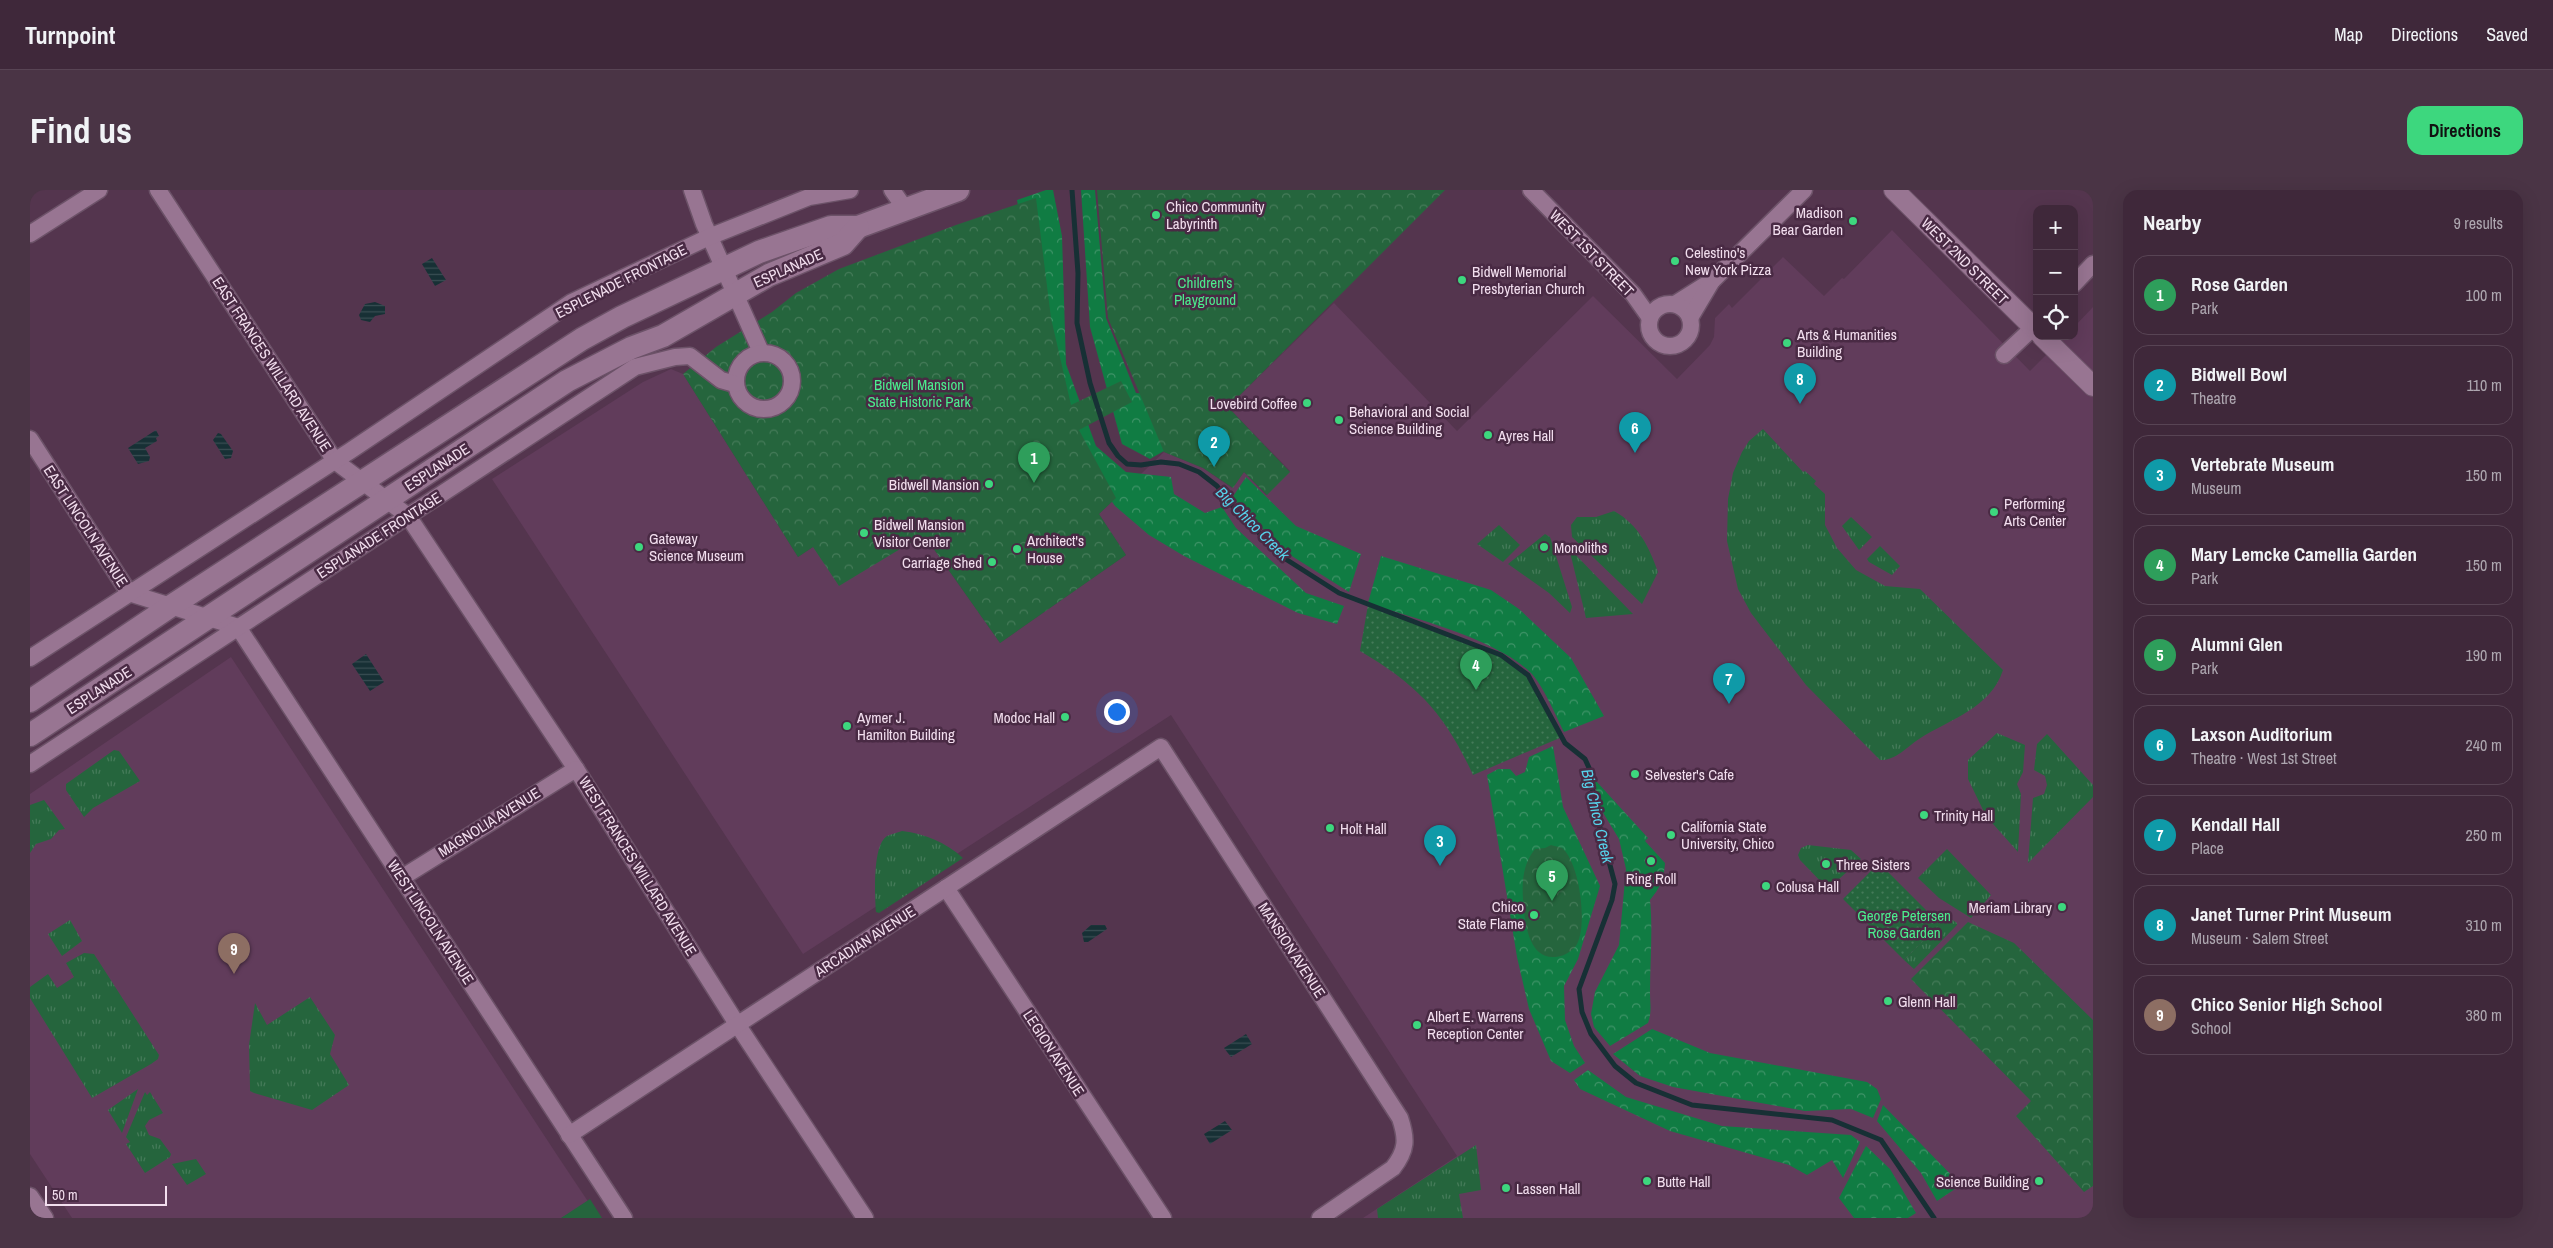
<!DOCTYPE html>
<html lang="en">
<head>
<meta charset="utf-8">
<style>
	:root { --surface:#3f283a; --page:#4a3445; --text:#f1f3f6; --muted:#ada6af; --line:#584454; --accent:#3dd77e }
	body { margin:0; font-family:"Archivo Narrow",sans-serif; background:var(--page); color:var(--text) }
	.controls { position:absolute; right:15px; top:15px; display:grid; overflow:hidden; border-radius:10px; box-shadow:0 5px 20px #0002 }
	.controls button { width:45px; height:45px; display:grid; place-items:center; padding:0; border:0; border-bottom:1px solid var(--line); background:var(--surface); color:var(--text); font:25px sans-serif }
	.scale { position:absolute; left:15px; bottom:12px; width:122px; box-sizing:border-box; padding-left:5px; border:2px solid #f2deee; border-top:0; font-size:14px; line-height:18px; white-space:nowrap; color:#f2deee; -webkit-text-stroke:4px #492a44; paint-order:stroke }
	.you { position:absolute; left:1086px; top:521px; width:18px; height:18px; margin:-12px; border:4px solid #fff; border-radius:50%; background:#1a73e8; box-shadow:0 0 0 8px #1a73e833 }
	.badge { display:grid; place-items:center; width:32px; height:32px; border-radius:50%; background:var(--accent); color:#fff; font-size:16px; font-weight:700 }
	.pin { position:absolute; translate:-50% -41px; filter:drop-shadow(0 1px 2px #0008) }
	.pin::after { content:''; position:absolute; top:26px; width:18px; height:15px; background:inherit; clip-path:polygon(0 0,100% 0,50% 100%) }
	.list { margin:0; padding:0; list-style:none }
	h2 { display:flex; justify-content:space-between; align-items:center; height:65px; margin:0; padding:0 20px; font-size:21px }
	h2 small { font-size:16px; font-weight:400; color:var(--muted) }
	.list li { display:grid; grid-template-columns:32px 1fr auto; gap:15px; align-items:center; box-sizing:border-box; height:80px; margin:0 10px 10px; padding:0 10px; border:1px solid var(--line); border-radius:15px }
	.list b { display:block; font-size:19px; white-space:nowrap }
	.list p { margin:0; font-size:16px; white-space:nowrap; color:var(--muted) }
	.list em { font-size:16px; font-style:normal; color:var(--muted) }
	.icon { flex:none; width:28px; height:28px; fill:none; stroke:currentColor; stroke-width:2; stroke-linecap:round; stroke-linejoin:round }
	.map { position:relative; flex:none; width:2063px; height:1028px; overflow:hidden; border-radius:15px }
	header { display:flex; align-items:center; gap:30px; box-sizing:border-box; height:70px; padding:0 25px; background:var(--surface); border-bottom:1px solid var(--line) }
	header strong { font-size:24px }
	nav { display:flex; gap:28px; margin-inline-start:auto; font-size:18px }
	.intro { display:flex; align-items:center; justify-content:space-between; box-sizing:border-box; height:120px; padding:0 30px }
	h1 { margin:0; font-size:35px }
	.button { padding:12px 22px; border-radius:15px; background:var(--accent); color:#111; font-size:18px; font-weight:700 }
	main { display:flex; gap:30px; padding:0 30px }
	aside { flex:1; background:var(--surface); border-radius:15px; box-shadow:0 5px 20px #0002 }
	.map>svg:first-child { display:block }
	.built { fill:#613c5b }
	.grass { fill:url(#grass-tufts) }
	.forest { fill:url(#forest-crowns) }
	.park { fill:url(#park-crowns) }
	.garden { fill:url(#garden-dots) }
	.pitch { fill:#25653d }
	.water { fill:url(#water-rules) }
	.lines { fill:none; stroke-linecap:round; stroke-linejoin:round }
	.stream { stroke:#173035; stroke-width:5 }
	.minor-casing { stroke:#6c5268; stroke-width:19 }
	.tertiary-casing { stroke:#6c5268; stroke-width:22 }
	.secondary-casing { stroke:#6c5268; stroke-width:25 }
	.minor { stroke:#987592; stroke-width:16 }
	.tertiary { stroke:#987592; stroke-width:20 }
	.secondary { stroke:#987592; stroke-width:22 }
	.poi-dot { fill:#3dd77e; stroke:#492a44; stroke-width:2 }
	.labels { text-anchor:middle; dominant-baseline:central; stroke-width:5; stroke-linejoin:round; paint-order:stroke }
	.poi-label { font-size:15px; fill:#f2deee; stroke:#492a44; text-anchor:start }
	.street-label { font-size:15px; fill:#f2deee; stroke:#492a44 }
	.park-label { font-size:15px; fill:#4bed8d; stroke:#492a44 }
	.water-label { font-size:16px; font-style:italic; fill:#56d2ea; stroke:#492a44 }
</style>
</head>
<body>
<header>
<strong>Turnpoint</strong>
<nav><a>Map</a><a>Directions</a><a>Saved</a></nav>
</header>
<div class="intro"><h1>Find us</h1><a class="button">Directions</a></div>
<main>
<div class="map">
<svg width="2063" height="1028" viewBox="0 0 2063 1028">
	<defs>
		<pattern id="grass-tufts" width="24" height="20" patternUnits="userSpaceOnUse" patternTransform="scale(1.25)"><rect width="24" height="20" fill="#25653d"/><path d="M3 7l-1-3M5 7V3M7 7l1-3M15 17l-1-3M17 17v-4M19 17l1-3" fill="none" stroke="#457b59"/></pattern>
		<pattern id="forest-crowns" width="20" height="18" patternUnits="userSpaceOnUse" patternTransform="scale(1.25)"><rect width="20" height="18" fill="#107c43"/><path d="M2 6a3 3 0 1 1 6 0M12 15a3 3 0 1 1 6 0" fill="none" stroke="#3f9468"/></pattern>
		<pattern id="park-crowns" width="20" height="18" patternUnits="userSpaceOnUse" patternTransform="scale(1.25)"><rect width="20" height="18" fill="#25653d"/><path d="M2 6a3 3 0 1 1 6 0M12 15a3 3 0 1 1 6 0" fill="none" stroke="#457b59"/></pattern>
		<pattern id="garden-dots" width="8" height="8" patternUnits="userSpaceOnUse" patternTransform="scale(1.25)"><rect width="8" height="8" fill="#25653d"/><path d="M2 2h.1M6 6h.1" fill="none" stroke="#457b59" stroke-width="1.8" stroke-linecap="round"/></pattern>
		<pattern id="water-rules" width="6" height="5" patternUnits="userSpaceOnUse" patternTransform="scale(1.25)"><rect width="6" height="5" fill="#173035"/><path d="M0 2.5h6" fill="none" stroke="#394e53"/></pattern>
	</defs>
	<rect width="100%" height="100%" fill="#54354e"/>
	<g class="built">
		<polygon points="1862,40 2000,181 2035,146 2044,146 2044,137 2063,117 2063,1028 1333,1028 1427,966 1141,525 773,764 462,289 613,192 641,179 653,184 768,367 783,357 896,348 970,453 1096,365 1069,324 1134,262 1173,278 1202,298 1214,282 1236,305 1260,281 1198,217 1304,113 1427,241 1563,106 1647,189 1680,155 1684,147 1685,128 1699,114 1702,118 1753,67 1794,106 1812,88 1814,89"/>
		<polygon points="201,467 527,965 569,1028 42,1028 0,964 0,604"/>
	</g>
	<g class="grass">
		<path d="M 1733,239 L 1773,282 L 1775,281 L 1786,291 L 1784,294 L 1795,304 L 1795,335 L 1807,358 L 1826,380 L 1855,396 L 1890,399 L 1973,480 C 1961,518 1920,529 1889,549 C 1877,557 1865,571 1850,570 L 1776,495 L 1721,423 L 1708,399 L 1697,351 L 1698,309 L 1703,283 L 1712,262 L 1719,251 Z"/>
		<path d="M 1584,321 C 1609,335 1619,357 1628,382 L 1612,414 L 1542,347 L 1541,335 L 1547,327 L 1566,327 Z"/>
		<polygon points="1821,327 1842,347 1829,360 1812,336"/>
		<polygon points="1469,335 1490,355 1473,372 1447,354"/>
		<polygon points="1515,344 1520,347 1542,417 1540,423 1519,403 1478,374"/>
		<polygon points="1850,356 1870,376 1862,385 1839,372 1837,369"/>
		<polygon points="1539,358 1603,424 1556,428"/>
		<polygon points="1967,543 1995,555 1993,582 1987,594 1991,604 1988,662 1956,626 1938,589 1938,570"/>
		<polygon points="2017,544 2063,595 2063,607 1998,673 2003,608 2014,604 2017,595 2015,586 2004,580 2007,554"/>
		<polygon points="84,560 89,561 110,591 63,618 54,627 36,600 36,594"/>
		<polygon points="14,610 35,639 29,640 21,649 6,654 0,663 0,615"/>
		<path d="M 872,641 C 896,644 915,652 933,668 L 849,723 L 846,722 C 845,706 842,655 857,646 C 861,644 867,643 872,641 Z"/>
		<polygon points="1778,655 1821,660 1831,669 1798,699 1770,670 1768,665 1771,658"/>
		<polygon points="1917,659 1961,705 1941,728 1909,708 1888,688"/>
		<polygon points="1917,726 1927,733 1927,735 1884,779 1874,770"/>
		<polygon points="40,730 52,751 32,766 18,744"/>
		<polygon points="54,763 64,764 129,865 128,869 121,874 62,908 0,808 0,797 18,784 27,798 44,787 36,773"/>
		<polygon points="280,807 305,845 300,864 319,895 282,920 224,903 220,901 220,897 219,855 225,813 237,835"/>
		<polygon points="108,899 92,943 78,920"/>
		<polygon points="115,902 117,905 120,902 133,923 119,930 115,936 119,945 130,949 141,964 140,967 115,983 96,954 100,952 96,947"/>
		<polygon points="1446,955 1451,1000 1429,1004 1433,1028 1348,1028 1347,1019"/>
		<polygon points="166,969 176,984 157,995 142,974"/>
	</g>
	<g class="forest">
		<polygon points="1016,0 1023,0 1032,46 1036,174 1066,256 1096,282 1141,287 1144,304 1175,323 1192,317 1206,338 1276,403 1314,416 1307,434 1268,423 1154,366 1119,345 1085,316 1043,256 1021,204 987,10"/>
		<polygon points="1051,0 1065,0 1076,128 1106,203 1148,206 1134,261 1120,269 1092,254 1060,137"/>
		<polygon points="1216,287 1266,336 1331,364 1319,402 1257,363 1202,308"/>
		<path d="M 1351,366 L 1461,400 L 1489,419 L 1541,468 L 1574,526 L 1534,542 C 1525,524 1513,495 1500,482 C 1464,448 1385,429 1338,413 Z"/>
		<polygon points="1523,556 1533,617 1570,696 1548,769 1534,796 1535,830 1544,856 1555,873 1540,883 1521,871 1499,819 1487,767 1457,585 1468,579 1480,579 1486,586 1495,582 1499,567"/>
		<path d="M 1562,578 L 1567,592 L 1618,648 L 1615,651 L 1635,673 C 1634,689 1630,698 1620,710 C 1623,741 1620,771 1620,803 C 1620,814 1622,822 1618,833 L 1580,856 L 1564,837 L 1561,824 L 1565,802 L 1589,755 L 1596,679 L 1589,649 L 1569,616 Z"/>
		<polygon points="1622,839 1680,863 1837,892 1847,899 1851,909 1843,928 1821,919 1775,921 1643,897 1610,886 1583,864"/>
		<polygon points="1558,880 1596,907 1692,936 1821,945 1830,952 1813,988 1802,970 1777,985 1759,975 1640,941 1550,899 1544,890"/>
		<polygon points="1853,915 1931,995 1907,1011 1891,983 1847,931"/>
		<polygon points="1836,956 1860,979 1886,1023 1878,1028 1824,1028 1809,1008"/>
	</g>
	<g class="park">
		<polygon points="1067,0 1415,0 1198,217 1260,282 1237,305 1214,282 1203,298 1173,278 1134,262 1078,128"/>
		<polygon points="1006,8 1021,128 1041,215 1091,191 1102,212 1049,240 1086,308 1069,324 1096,365 970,453 896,348 890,347 809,396 783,357 768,367 653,184 686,157 742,122 766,103 809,79 926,35"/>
		<path d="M 1521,655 C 1524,656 1530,657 1532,658 C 1550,672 1559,740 1545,757 C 1540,763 1531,767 1525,767 C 1501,769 1496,739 1494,721 C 1492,699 1490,678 1505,659 L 1515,658 Z"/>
		<polygon points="1938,732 1984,753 2063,830 2063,996 2054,1002 1986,926 2001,911 1881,789"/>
	</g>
	<g class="garden">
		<path d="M 1338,415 L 1471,465 L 1498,485 L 1532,547 L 1443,585 C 1415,524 1388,495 1330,461 Z"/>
		<polygon points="1849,673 1910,734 1874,770 1813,709"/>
	</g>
	<polygon class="pitch" points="560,1009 572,1028 531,1028"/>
	<g class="water">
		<polygon points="402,68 416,90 405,96 392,74"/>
		<polygon points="345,112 355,116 355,124 345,126 340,132 331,130 329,125 335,114"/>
		<polygon points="126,240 129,246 126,248 127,251 115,258 120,267 119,271 108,274 98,258"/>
		<polygon points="188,243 191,244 203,261 201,268 195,269 183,250"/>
		<polygon points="336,464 354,492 340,501 322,474"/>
		<polygon points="1061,735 1075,735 1077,739 1058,752 1054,752 1052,743"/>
		<polygon points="1216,844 1222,854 1201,867 1194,858"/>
		<polygon points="1195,931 1202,940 1180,954 1174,944"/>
	</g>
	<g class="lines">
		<polyline class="stream" points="1042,0 1048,83 1047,133 1060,193 1079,253 1088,266 1097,274 1111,275 1131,272 1149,274 1169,282 1187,296 1204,318 1254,368 1309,403 1471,465 1498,485 1535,553 1555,569 1560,580 1565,619 1585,694 1582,710 1549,799 1552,822 1561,844 1585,876 1606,893 1662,915 1802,930 1851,950 1904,1028"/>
		<defs>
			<g id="minor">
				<polyline points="128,0 305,271 378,326 546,579 707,834 835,1028"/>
				<polyline points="662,0 674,34 731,162"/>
				<polyline points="862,0 876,20"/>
				<polyline points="1501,0 1603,104 1620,128"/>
				<polyline points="0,44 69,0"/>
				<polyline points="2044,94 2063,74"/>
				<polyline points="1645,114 1683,90 1774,0"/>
				<circle cx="1640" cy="135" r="21"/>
				<polyline points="1660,128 1682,91"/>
				<circle cx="734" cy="191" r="28"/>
				<polyline points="1974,165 2007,134"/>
				<polyline points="0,249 99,403 208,437"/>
				<polyline points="208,437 594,1028"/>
				<polyline points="0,468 320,261 542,112 679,47 779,7 820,0"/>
				<polyline points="0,574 605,177 645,167 660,166 691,190 705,194"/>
				<polyline points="373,687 546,579"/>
				<polyline points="916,698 1133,1028"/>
				<path d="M 539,945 L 1131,557 L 1370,928 C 1377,949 1377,960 1363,978 L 1290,1028"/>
				<polyline points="0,1006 15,1028"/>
			</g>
			<g id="tertiary">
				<polyline points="1864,0 2007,141"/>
				<polyline points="2012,146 2063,196"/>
			</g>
			<g id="secondary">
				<polyline points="0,511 141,416 552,149 592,127 729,62 801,37 828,37 928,0"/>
				<polyline points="0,545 537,191 601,158 633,146 739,85 813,54 828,37"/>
			</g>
		</defs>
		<use href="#minor" class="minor-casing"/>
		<use href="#tertiary" class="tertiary-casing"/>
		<use href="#secondary" class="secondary-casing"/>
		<use href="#minor" class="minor"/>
		<use href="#tertiary" class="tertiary"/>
		<use href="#secondary" class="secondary"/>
	</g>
	<g class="poi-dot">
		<circle cx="1126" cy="25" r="5"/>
		<circle cx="1823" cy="31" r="5"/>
		<circle cx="1645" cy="71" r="5"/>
		<circle cx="1432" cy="90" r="5"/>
		<circle cx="1757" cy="153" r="5"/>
		<circle cx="1277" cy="213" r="5"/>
		<circle cx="1309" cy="230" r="5"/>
		<circle cx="1458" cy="245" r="5"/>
		<circle cx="959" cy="294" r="5"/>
		<circle cx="1964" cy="322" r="5"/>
		<circle cx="834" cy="343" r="5"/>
		<circle cx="609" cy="357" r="5"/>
		<circle cx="1514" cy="357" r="5"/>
		<circle cx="987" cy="359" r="5"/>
		<circle cx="962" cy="372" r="5"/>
		<circle cx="1035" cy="527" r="5"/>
		<circle cx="817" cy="536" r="5"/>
		<circle cx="1605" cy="584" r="5"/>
		<circle cx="1894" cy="625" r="5"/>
		<circle cx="1300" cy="638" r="5"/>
		<circle cx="1641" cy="645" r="5"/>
		<circle cx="1621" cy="671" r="5"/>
		<circle cx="1796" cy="674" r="5"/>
		<circle cx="1736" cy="696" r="5"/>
		<circle cx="2032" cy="717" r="5"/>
		<circle cx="1504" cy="725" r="5"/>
		<circle cx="1858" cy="811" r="5"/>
		<circle cx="1387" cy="835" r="5"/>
		<circle cx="1617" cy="991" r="5"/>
		<circle cx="2009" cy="991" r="5"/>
		<circle cx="1476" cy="998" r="5"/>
	</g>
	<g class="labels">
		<g class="poi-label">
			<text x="1136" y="16">Chico Community<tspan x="1136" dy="17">Labyrinth</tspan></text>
			<text x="1813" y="22" text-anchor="end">Madison<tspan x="1813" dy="17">Bear Garden</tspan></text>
			<text x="1655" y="62">Celestino's<tspan x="1655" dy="17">New York Pizza</tspan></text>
			<text x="1442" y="81">Bidwell Memorial<tspan x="1442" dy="17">Presbyterian Church</tspan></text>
			<text x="1767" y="144">Arts &amp; Humanities<tspan x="1767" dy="17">Building</tspan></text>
			<text x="1267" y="213" text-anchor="end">Lovebird Coffee</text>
			<text x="1319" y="221">Behavioral and Social<tspan x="1319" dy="17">Science Building</tspan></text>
			<text x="1468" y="245">Ayres Hall</text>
			<text x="949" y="294" text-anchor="end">Bidwell Mansion</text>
			<text x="1974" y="313">Performing<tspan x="1974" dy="17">Arts Center</tspan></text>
			<text x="844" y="334">Bidwell Mansion<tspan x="844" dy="17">Visitor Center</tspan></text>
			<text x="619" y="348">Gateway<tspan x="619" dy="17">Science Museum</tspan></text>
			<text x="997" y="350">Architect's<tspan x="997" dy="17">House</tspan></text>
			<text x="1524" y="357">Monoliths</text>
			<text x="952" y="372" text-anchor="end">Carriage Shed</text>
			<text x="827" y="527">Aymer J.<tspan x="827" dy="17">Hamilton Building</tspan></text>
			<text x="1025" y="527" text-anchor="end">Modoc Hall</text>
			<text x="1615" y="584">Selvester's Cafe</text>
			<text x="1904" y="625">Trinity Hall</text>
			<text x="1651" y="636">California State<tspan x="1651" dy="17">University, Chico</tspan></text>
			<text x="1310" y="638">Holt Hall</text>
			<text x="1806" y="674">Three Sisters</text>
			<text x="1621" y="688" text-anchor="middle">Ring Roll</text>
			<text x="1746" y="696">Colusa Hall</text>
			<text x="1494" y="716" text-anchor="end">Chico<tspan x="1494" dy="17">State Flame</tspan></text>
			<text x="2022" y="717" text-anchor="end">Meriam Library</text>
			<text x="1868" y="811">Glenn Hall</text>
			<text x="1397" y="826">Albert E. Warrens<tspan x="1397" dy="17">Reception Center</tspan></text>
			<text x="1627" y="991">Butte Hall</text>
			<text x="1999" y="991" text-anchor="end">Science Building</text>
			<text x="1486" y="998">Lassen Hall</text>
		</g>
		<g class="street-label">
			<text transform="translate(1562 63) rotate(46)">WEST 1ST STREET</text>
			<text transform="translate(1935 71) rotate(45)">WEST 2ND STREET</text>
			<text transform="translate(758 78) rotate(-24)">ESPLANADE</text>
			<text transform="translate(591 91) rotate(-27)">ESPLENADE FRONTAGE</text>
			<text transform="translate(242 174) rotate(57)">EAST FRANCES WILLARD AVENUE</text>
			<text transform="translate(407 277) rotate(-33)">ESPLANADE</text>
			<text transform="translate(56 336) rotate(57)">EAST LINCOLN AVENUE</text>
			<text transform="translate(349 345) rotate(-33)">ESPLANADE FRONTAGE</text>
			<text transform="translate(69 500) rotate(-33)">ESPLANADE</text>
			<text transform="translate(459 632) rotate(-32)">MAGNOLIA AVENUE</text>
			<text transform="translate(608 676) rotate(58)">WEST FRANCES WILLARD AVENUE</text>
			<text transform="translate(401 732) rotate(57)">WEST LINCOLN AVENUE</text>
			<text transform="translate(835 751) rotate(-33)">ARCADIAN AVENUE</text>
			<text transform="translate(1262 760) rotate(57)">MANSION AVENUE</text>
			<text transform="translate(1024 863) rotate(57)">LEGION AVENUE</text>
		</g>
		<g class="park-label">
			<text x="1175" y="92">Children's<tspan x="1175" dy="17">Playground</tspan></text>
			<text x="889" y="194">Bidwell Mansion<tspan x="889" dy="17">State Historic Park</tspan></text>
			<text x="1874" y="725">George Petersen<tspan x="1874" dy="17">Rose Garden</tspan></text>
		</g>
		<g class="water-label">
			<text transform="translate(1223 333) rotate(45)">Big Chico Creek</text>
			<text transform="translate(1568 626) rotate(77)">Big Chico Creek</text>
		</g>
	</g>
</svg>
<div class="controls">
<button>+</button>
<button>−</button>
<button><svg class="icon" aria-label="locate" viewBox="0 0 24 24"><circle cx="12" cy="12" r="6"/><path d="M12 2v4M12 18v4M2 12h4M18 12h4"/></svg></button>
</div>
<div class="scale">50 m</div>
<div class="you"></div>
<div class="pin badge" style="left:1004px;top:293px;background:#2e9e5b">1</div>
<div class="pin badge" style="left:1184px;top:277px;background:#0f9aa8">2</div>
<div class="pin badge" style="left:1410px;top:676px;background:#0f9aa8">3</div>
<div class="pin badge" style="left:1446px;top:500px;background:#2e9e5b">4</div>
<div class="pin badge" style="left:1522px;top:711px;background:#2e9e5b">5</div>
<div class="pin badge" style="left:1605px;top:263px;background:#0f9aa8">6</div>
<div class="pin badge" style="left:1699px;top:514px;background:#0f9aa8">7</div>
<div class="pin badge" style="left:1770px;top:214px;background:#0f9aa8">8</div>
<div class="pin badge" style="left:204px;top:784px;background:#8d6e63">9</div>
</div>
<aside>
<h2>Nearby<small>9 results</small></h2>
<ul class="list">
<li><span class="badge" style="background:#2e9e5b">1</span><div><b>Rose Garden</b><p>Park</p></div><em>100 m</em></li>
<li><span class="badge" style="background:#0f9aa8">2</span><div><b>Bidwell Bowl</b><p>Theatre</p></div><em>110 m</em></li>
<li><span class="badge" style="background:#0f9aa8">3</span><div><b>Vertebrate Museum</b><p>Museum</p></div><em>150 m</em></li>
<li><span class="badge" style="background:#2e9e5b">4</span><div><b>Mary Lemcke Camellia Garden</b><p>Park</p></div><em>150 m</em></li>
<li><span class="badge" style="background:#2e9e5b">5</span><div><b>Alumni Glen</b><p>Park</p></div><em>190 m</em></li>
<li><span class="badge" style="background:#0f9aa8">6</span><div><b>Laxson Auditorium</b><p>Theatre · West 1st Street</p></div><em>240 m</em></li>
<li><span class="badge" style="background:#0f9aa8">7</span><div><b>Kendall Hall</b><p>Place</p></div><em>250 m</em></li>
<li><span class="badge" style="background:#0f9aa8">8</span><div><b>Janet Turner Print Museum</b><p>Museum · Salem Street</p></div><em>310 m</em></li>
<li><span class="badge" style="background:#8d6e63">9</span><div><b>Chico Senior High School</b><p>School</p></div><em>380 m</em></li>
</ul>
</aside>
</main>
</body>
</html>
